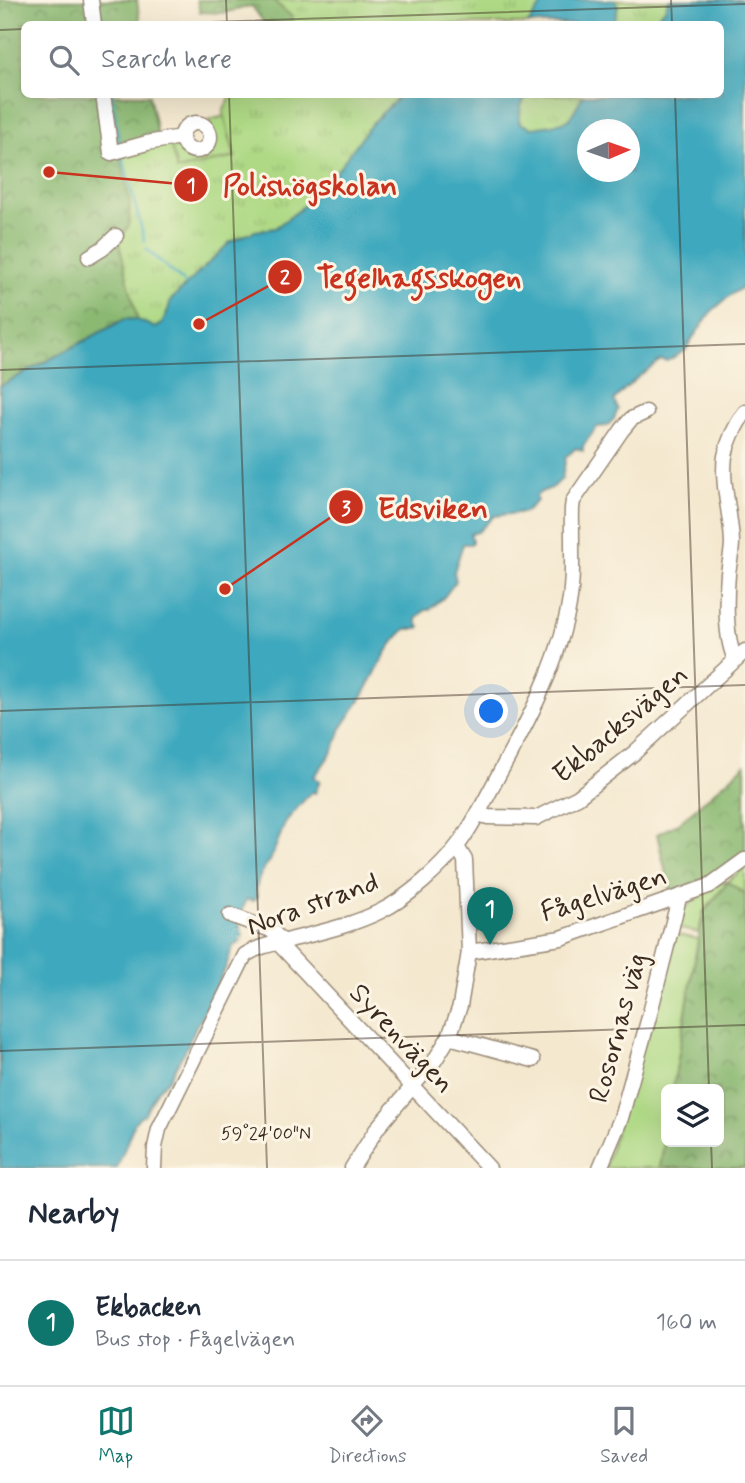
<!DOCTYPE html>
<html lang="en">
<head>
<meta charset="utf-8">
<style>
	:root { --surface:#fff; --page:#f6f6f7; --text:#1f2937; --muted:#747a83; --line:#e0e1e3; --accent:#0f766e }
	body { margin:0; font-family:Mynerve,sans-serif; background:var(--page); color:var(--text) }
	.controls { position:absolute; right:21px; bottom:21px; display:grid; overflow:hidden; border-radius:10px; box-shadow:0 7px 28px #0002 }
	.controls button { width:63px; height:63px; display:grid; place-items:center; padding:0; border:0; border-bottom:2px solid var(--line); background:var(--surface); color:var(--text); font:35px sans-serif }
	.compass { position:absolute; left:577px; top:119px; width:63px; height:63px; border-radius:50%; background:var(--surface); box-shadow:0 7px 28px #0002; rotate:88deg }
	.you { position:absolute; left:492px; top:712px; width:24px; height:24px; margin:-18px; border:5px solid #fff; border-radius:50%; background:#1a73e8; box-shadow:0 0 0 10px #1a73e833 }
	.badge { display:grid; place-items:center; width:46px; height:46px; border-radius:50%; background:var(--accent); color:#fff; font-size:23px; font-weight:700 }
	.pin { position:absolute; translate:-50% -58px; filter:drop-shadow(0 2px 4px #0008) }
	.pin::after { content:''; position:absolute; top:37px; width:24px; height:21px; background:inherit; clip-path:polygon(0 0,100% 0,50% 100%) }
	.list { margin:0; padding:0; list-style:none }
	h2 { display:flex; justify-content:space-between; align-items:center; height:91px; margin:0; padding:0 28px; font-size:30px }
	h2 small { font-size:23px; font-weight:400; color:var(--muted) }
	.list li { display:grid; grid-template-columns:46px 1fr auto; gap:21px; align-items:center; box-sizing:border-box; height:126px; padding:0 28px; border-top:2px solid var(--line) }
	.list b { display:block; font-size:26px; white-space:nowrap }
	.list p { margin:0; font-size:23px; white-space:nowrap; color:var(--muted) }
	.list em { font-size:23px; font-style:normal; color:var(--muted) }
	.icon { flex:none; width:38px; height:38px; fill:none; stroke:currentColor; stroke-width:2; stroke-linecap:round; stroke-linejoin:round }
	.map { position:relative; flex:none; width:745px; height:1168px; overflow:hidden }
	.search { position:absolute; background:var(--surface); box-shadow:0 7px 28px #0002; left:21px; right:21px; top:21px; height:77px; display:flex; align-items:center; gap:18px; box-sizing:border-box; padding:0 24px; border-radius:10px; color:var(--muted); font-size:26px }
	.sheet { height:217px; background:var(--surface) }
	nav { display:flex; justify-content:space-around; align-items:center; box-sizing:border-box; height:98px; border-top:2px solid var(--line); background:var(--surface); font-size:19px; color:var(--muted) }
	nav a { display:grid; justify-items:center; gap:4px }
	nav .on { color:var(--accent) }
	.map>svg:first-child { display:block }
	.grass { fill:#afd985; stroke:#758252; stroke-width:2 }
	.forest { fill:url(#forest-crowns); stroke:#637248; stroke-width:2 }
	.park { fill:url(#park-tufts); stroke:#758252; stroke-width:2 }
	.water { fill:#3ea8be; stroke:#3c696e; stroke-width:2; fill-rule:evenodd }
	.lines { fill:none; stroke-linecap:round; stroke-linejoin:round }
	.stream { stroke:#3ea8be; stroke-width:2.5 }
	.minor-casing { stroke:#988976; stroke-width:17 }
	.minor { stroke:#fff; stroke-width:14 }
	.ticks { fill:none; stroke:#3b2a1e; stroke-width:2; stroke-opacity:0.45 }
	.labels { text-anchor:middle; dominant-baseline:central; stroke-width:6; stroke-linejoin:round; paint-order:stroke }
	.street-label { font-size:28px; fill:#3b2a1e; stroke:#fcf5e5 }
	.ticks-label { font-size:18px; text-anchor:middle; fill:#3b2a1e; stroke:#fcf5e5; stroke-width:6; stroke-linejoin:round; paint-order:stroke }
	.leader { fill:none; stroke:#c8321e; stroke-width:2.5 }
	.callout-dot { fill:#c8321e; stroke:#fcf5e5; stroke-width:2.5 }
	.mark-label { font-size:21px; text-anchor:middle; font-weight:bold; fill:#fff }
	.callout-label { font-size:30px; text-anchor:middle; font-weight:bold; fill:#c8321e; stroke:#fcf5e5; stroke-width:6; stroke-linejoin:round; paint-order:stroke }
</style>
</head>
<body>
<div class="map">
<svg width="745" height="1168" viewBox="0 0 745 1168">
	<defs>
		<pattern id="forest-crowns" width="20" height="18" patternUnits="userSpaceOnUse" patternTransform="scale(1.75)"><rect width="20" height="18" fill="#8bb972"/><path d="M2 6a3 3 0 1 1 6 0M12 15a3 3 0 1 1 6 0" fill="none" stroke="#73975d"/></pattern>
		<pattern id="park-tufts" width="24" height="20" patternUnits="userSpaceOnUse" patternTransform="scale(1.75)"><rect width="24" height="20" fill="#afd985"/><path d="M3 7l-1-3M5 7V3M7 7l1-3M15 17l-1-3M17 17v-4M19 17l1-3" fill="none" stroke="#97ba72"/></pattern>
	</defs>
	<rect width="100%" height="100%" fill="#fcf5e5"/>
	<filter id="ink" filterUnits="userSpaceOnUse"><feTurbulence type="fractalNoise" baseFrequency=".0143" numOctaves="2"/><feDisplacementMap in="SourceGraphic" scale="14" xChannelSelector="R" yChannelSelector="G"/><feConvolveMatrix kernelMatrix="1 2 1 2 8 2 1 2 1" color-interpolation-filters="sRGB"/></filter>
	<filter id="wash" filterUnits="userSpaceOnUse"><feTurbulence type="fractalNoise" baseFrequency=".00686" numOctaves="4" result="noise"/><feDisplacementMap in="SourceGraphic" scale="28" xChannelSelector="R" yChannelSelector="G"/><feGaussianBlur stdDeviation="1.57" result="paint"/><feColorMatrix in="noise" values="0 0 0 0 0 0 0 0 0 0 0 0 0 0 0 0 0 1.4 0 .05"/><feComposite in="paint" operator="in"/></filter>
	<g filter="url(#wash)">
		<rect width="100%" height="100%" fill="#f4e8cf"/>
		<g class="grass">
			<path d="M 225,116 L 240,122 L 248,155 L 167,180 L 159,145 L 181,142 C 186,156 206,161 212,144 C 214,137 211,127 209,120 Z"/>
			<polygon points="745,867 745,894 728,882 703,913 699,933 676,928 683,909 717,884 728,881"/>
			<polygon points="673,934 698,939 673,1089 666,1089 666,1131 660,1168 605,1168"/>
		</g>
		<g class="forest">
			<polygon points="0,0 137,0 140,24 24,24 24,94 149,95 167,180 162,323 125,319 0,386"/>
			<polygon points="197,0 545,0 528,24 265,24 252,6 223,13 200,12"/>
			<polygon points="745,765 745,850 717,872 671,895 657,834 679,823"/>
			<polygon points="728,882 745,894 745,1168 660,1168 666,1131 666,1142 719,1142 719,1089 673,1089 703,913"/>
		</g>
		<g class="park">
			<polygon points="273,0 735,0 711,24 293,24 292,17"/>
			<polygon points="232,95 642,95 158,405 119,243 129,225 130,203 120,155 170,142 177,170 235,157 223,111"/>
		</g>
		<g class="water">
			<polygon points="545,0 614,0 618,6 614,24 528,24"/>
			<path d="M 669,0 L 745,0 L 745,286 L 732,294 L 712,311 L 690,342 L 686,350 L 667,361 L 661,360 C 643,372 629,384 614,400 L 618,409 L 614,419 L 607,426 L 597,427 L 583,446 L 583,451 L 576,448 L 566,457 L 562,479 L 552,488 L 541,492 L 536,496 L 537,501 L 525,512 L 494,516 L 478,532 L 470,534 L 472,539 L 472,544 L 463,544 L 454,572 L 456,581 L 444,597 L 429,610 L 425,610 L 417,618 L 417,623 L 420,627 L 417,629 L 406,629 C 389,643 380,664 370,683 C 361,700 350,715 340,730 C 338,747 324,763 314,777 L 320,781 L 315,793 L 311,792 L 286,821 L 270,861 C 262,868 254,886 257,896 L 254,901 L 247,899 L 243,908 L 239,925 L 243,935 L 239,943 L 233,946 L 226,967 L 201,1020 L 197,1024 L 186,1049 L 169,1079 L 157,1091 L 144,1115 L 140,1116 L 135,1122 L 117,1168 L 0,1168 L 0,386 L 125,319 L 138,320 L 156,328 L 162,323 L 166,316 L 171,300 L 230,242 L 255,231 L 275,228 L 299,210 L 321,189 L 338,169 L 373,122 L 401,95 L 527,95 L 521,106 L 519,123 L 532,128 L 552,125 L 569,120 L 583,95 L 720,94 L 720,24 L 651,24 L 665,9 ZM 588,130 L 630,130 L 630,172 L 588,172 Z"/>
		</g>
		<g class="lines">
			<g class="stream">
				<polyline points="99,10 100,18"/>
				<polyline points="112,94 120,147"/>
				<polyline points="122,155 145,242"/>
				<polyline points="146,249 186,284"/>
			</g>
		</g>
	</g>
	<g filter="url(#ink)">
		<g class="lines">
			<defs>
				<g id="minor">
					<polyline points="91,0 94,24"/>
					<polyline points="103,94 111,153 147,143 181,137"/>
					<circle cx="196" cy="137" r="14"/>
					<polyline points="89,257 102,249 116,236"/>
					<path d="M 735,659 C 725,638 726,598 728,574 C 729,564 732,553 732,542 C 731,514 721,484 725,456 C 728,440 736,425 745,412"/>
					<polyline points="478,814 488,817 536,818 578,797 634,753 745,651"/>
					<polyline points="230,915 271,930 283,942"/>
					<polyline points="278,943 489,1168"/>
					<polyline points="469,952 561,938 709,886 745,860"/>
					<polyline points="449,1037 533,1060"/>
					<path d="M 154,1168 L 155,1147 L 159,1129 L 245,955 C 259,946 273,944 290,940 C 321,932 353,925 381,911 C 407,898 441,868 458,845 C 474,824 485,800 498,776 C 526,725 554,673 567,615 C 575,581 571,543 572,508 L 573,501 L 622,430 L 631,419 L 646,412"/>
					<polyline points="352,1168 378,1127 435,1060 449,1037 460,1006 469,952 465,860 457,847"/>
					<polyline points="600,1168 621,1118 649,1017 679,898"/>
				</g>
			</defs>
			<use href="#minor" class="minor-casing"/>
			<use href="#minor" class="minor"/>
		</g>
	</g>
	<path class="ticks" d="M 226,0 L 227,24M 671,0 L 672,24M 149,24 L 745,4M 0,30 L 24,29M 229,94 L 267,1168M 675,94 L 709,1089M 0,370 L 745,344M 0,711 L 745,685M 0,1051 L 745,1025M 711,1142 L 712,1168"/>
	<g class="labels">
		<g class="street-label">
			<text transform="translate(621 725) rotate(-40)">Ekbacksvägen</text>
			<text transform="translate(604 895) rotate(-17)">Fågelvägen</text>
			<text transform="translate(313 905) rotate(-20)">Nora strand</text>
			<text transform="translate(619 1028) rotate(-75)">Rosornas väg</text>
			<text transform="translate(401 1039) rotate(47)">Syrenvägen</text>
		</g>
	</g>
	<g class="ticks-label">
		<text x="266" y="1139">59°24'00"N</text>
	</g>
	<path class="leader" d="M49 172L191 185M199 324L285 277M225 589L346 507"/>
	<g class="callout-dot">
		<circle cx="49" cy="172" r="7"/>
		<circle cx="199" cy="324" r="7"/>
		<circle cx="225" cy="589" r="7"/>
		<circle cx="191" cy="185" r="18"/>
		<circle cx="285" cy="277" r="18"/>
		<circle cx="346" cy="507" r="18"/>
	</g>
	<g class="mark-label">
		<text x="191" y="192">1</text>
		<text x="285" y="284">2</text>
		<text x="346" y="515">3</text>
	</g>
	<g class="callout-label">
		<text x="310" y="195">Polishögskolan</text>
		<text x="419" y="287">Tegelhagsskogen</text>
		<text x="433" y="518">Edsviken</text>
	</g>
</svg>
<div class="controls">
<button><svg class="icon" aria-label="layers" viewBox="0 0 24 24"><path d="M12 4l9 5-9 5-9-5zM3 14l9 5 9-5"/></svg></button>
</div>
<svg class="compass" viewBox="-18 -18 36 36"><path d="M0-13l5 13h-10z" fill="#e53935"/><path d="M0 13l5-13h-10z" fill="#747a83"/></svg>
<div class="you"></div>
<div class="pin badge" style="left:490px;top:945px">1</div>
<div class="search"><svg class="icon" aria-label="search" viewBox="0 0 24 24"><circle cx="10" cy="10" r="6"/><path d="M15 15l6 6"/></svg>Search here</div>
</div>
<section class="sheet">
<h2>Nearby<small></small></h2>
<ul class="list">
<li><span class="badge">1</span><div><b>Ekbacken</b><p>Bus stop · Fågelvägen</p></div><em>160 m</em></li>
</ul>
</section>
<nav>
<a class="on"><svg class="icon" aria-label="map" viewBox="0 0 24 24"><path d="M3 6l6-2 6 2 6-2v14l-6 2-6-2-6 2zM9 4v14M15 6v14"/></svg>Map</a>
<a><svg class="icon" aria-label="directions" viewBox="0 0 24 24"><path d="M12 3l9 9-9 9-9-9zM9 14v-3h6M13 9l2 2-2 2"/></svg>Directions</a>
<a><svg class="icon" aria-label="saved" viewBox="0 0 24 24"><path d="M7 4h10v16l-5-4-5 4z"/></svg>Saved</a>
</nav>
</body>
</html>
